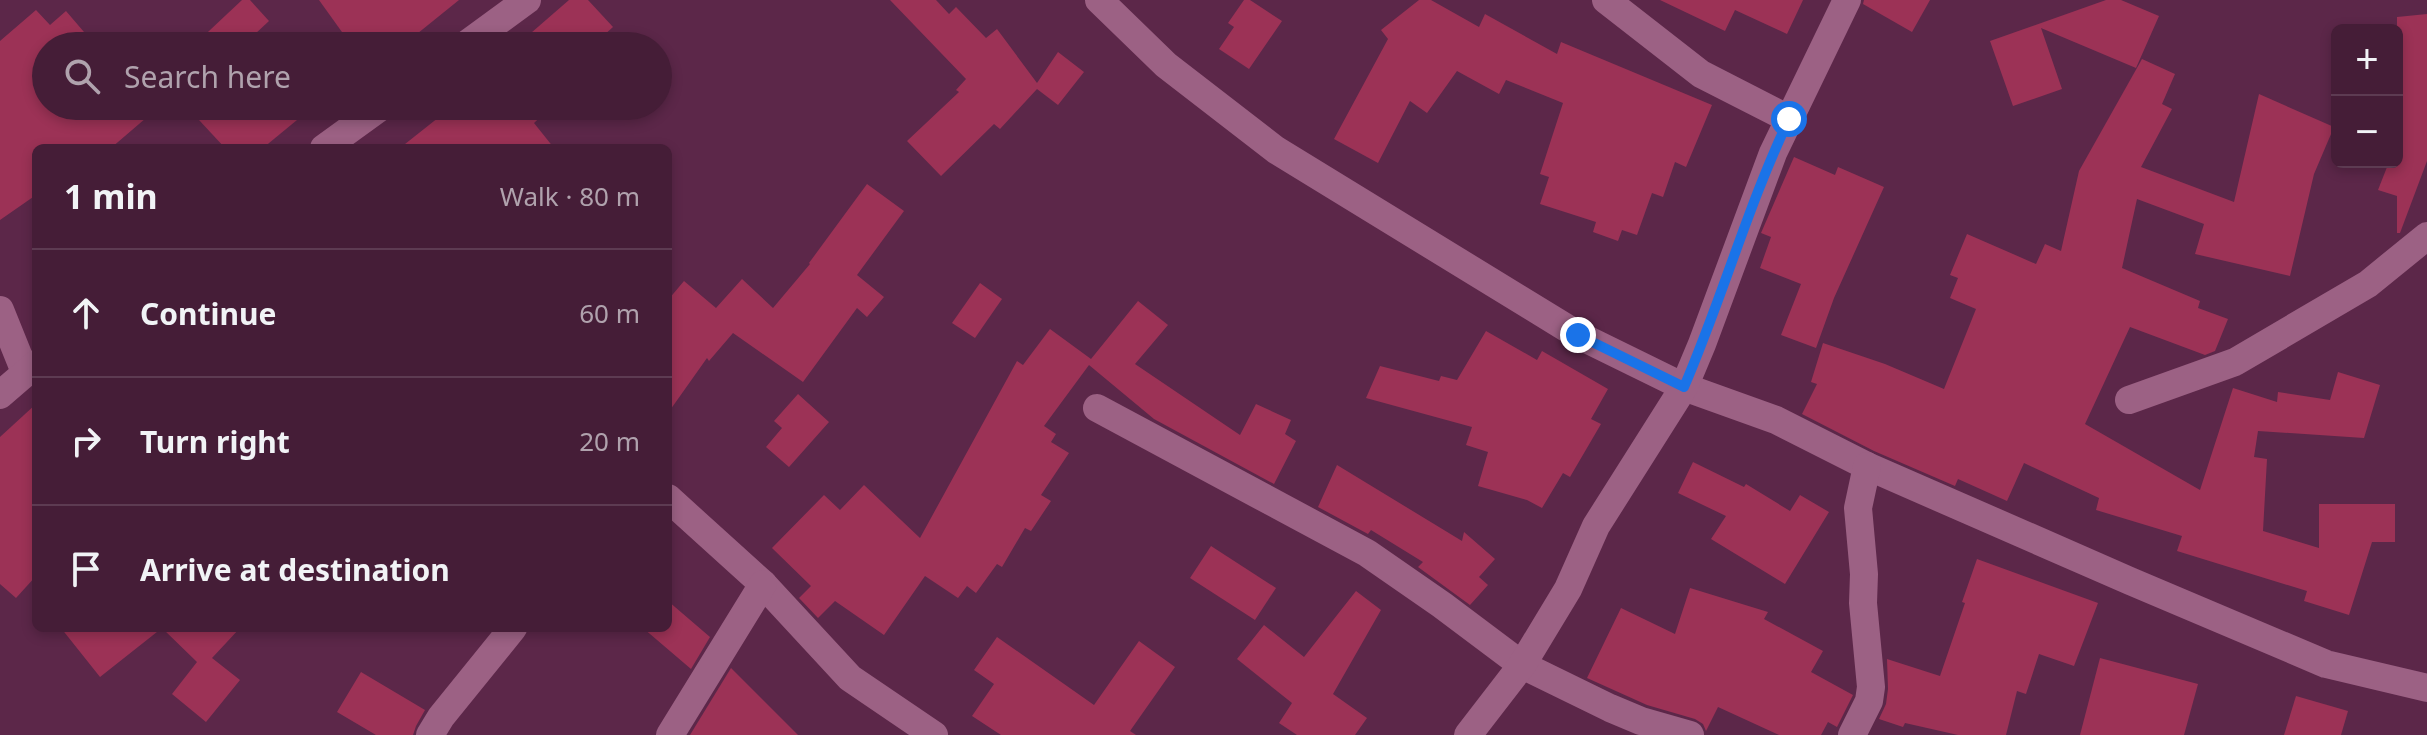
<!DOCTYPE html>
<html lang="en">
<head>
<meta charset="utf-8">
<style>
	:root { --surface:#451d37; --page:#4f2a42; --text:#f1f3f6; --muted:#b0a2ad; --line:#5d3b52 }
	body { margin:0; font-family:"Noto Sans",sans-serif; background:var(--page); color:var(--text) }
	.controls { position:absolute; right:24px; top:24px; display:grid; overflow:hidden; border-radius:12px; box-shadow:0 4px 12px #0003 }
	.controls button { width:72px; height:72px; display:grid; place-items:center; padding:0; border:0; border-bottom:2px solid var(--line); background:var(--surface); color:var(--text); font:40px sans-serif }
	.stop { position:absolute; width:24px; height:24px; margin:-18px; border:6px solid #1a73e8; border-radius:50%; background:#fff }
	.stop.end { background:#1a73e8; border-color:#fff; box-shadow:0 2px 8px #0008 }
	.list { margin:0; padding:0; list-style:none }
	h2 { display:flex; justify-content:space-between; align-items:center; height:104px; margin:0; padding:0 32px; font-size:34px }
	h2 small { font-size:26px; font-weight:400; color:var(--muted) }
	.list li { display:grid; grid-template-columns:52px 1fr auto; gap:24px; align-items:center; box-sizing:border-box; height:128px; padding:0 32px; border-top:2px solid var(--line) }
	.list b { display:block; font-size:30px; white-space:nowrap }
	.list em { font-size:26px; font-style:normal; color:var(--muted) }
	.icon { flex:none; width:44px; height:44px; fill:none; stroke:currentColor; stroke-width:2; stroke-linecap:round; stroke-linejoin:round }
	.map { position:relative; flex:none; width:2427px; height:735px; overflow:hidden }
	.search { position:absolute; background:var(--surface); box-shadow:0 4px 12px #0003; left:32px; top:32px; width:640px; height:88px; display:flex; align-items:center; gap:20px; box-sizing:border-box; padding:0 28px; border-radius:44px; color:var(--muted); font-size:30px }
	.panel { position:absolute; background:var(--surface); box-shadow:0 4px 12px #0003; left:32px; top:144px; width:640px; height:488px; border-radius:12px }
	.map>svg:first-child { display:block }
	.building { fill:#9c3256 }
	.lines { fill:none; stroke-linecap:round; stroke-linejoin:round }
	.street { stroke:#9c6184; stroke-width:28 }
	.route { stroke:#1a73e8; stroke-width:10 }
</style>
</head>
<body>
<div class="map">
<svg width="2427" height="735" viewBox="0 0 2427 735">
	<rect width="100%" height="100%" fill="#5c2749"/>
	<g class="building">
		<polygon points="242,0 250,0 269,21 242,46 193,46"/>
		<polygon points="319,0 459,0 402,46 352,46"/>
		<polygon points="569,0 588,0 613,27 592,46 516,46"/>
		<polygon points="890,0 936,0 949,14 956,7 986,38 997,29 1037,83 1058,52 1084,72 1058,105 1037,89 1000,129 994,124 941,176 907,141 959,92 956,90 966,79"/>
		<polygon points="1244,0 1250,0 1282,21 1249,69 1219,49 1234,27 1228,23"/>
		<polygon points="1419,0 1431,0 1479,27 1485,14 1557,54 1561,42 1712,105 1686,167 1675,162 1663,197 1652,193 1637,235 1622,230 1618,241 1593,232 1596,222 1540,204 1549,177 1540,174 1563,103 1506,80 1499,94 1457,71 1427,113 1410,101 1378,163 1334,139 1388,39 1381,30"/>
		<polygon points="1660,0 1803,0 1787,34 1735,10 1725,31"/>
		<polygon points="1864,0 1930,0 1912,32 1863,4"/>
		<polygon points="2106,0 2121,0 2159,16 2136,68 2041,28 2062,89 2013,106 1990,41"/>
		<polygon points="36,10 50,25 66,11 96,46 46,46 46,106 160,106 111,148 36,148 36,195 0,220 0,41"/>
		<polygon points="2427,14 2427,161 2400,233 2397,233 2397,196 2378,190 2389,162 2397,162 2397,17"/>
		<polygon points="2142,59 2175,74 2162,104 2172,109 2141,167 2234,202 2259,94 2334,127 2314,174 2290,276 2195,254 2204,224 2137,199 2122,268 2200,301 2198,308 2228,319 2215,351 2205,355 2130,327 2085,424 2200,490 2233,388 2277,402 2278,392 2330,400 2338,372 2380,385 2364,438 2258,431 2254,457 2267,459 2263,531 2319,548 2319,504 2395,504 2395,542 2372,542 2349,615 2304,601 2307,591 2177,551 2182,536 2096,510 2099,498 2024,463 2007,501 1958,479 1955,486 1874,451 1802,414 1817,384 1811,382 1823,343 1885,364 1944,389 1976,309 1950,298 1958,278 1950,275 1967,234 2036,264 2045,244 2061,251 2079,171"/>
		<polygon points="186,106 314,106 263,148 225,148"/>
		<polygon points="453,106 552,106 534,123 554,148 400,148"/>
		<polygon points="1794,157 1835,175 1838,167 1884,187 1834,298 1816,348 1781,335 1801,284 1760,268 1771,237 1761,233"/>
		<polygon points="867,184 904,211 857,275 884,297 867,317 857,308 803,382 733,333 709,361 707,358 668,413 668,300 684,281 716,308 742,279 773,308 810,264 809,263"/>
		<polygon points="980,283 1002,299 975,338 952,323"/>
		<polygon points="1138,301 1168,325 1135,364 1240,435 1256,404 1291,420 1285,434 1296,441 1274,484 1154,419 1089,365 1044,426 1056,434 1051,442 1069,453 1041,495 1051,501 1031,531 1025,528 1002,567 997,564 976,593 967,586 958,598 925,576 884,635 835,601 818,618 799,598 811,586 772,548 824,495 840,510 864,485 920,538 1017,361 1023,365 1050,329 1091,359"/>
		<polygon points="1486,331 1537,360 1542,351 1608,389 1591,419 1601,424 1570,477 1563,473 1542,508 1527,500 1478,486 1488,452 1466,445 1472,427 1366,398 1380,366 1439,381 1441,376 1457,380"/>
		<polygon points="798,394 829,422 789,467 766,447 782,428 774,421"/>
		<polygon points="36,404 36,576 16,598 0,584 0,437"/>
		<polygon points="1693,462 1744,487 1746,484 1790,511 1800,495 1829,512 1785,584 1711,539 1726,516 1678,493"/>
		<polygon points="1337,465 1462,541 1464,532 1495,559 1479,577 1488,585 1470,605 1418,567 1423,562 1371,530 1368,534 1318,507"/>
		<polygon points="1211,546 1276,588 1255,620 1190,578"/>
		<polygon points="1977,559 2098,603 2074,666 2039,654 2026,694 2017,691 2006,735 1958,735 1905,723 1903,727 1879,719 1886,704 1888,689 1887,659 1940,676 1965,603 1962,602"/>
		<polygon points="1690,588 1768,612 1764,619 1823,651 1811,672 1853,695 1837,727 1828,722 1821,735 1779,735 1718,707 1706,731 1703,724 1695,719 1647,705 1587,678 1621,608 1675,634"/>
		<polygon points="1356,591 1381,610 1333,694 1367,718 1355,735 1297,735 1279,723 1292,703 1237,659 1264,625 1304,657"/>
		<polygon points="668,601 710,637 691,669 643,628 668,628"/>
		<polygon points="61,628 240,628 212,658 240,680 206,722 172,694 197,662 162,628 100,677"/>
		<polygon points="997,637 1094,705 1139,641 1175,667 1130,731 1136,735 1001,735 972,716 994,684 974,670"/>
		<polygon points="2100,658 2198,684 2184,735 2080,735"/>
		<polygon points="731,668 798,735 690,735"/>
		<polygon points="361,672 425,710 416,726 413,735 376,735 337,712"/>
		<polygon points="2296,696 2348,711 2341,735 2284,735"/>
	</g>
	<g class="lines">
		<g class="street">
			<polyline points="1099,0 1166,65 1276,150 1578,335 1684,387 1776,420 1867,466 2130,581 2326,664 2427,688"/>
			<polyline points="1606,0 1701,74 1789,119"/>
			<polyline points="464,46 527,0"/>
			<polyline points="324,148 382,106"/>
			<polyline points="0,310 25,372"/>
			<polyline points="0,395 36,364"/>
			<polyline points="2129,400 2235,362 2368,284 2427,236"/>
			<polyline points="1097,408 1367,553 1442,605 1522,665 1610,708 1641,721 1690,735"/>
			<polyline points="668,498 763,584 850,678 934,735"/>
			<polyline points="430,735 441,717 513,628"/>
			<polyline points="670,735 763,584"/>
			<polyline points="1468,735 1522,665 1568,589 1596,526 1684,387 1702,344 1773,153 1847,0"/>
			<polyline points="1852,735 1869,701 1871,687 1863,603 1864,574 1858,508 1867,466"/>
		</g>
	</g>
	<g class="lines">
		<path class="route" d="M 1578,335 L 1684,387 C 1722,299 1748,205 1789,119"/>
	</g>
</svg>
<div class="controls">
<button>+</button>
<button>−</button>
</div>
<div class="stop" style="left:1789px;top:119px"></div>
<div class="stop end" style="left:1578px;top:335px"></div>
<div class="search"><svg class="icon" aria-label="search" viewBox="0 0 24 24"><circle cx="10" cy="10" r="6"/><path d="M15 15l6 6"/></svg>Search here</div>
<section class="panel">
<h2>1 min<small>Walk · 80 m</small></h2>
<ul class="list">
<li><svg class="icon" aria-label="ahead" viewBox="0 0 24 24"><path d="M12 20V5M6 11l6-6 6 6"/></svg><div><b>Continue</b></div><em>60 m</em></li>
<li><svg class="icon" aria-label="right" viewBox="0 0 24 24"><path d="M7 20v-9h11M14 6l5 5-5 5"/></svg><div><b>Turn right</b></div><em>20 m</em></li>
<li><svg class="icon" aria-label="arrive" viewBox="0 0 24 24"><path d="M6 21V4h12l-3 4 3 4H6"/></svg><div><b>Arrive at destination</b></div></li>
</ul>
</section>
</div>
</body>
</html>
